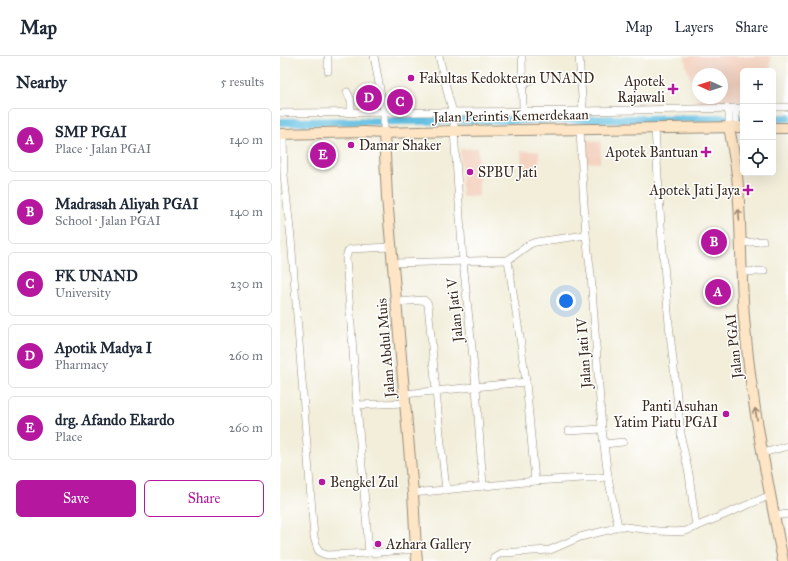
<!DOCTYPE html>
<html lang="en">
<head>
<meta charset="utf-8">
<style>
	:root { --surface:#fff; --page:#f6f6f7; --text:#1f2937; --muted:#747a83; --line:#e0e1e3; --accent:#b5179e }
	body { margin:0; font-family:"IM FELL Great Primer",serif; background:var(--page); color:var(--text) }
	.controls { position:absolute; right:12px; top:12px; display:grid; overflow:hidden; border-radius:6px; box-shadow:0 4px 16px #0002 }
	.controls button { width:36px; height:36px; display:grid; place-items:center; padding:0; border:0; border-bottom:1px solid var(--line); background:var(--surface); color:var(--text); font:20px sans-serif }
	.compass { position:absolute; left:412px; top:12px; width:36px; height:36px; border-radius:50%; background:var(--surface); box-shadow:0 4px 16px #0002; rotate:273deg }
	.you { position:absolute; left:286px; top:245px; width:14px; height:14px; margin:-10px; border:3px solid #fff; border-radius:50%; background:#1a73e8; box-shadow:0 0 0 6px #1a73e833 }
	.badge { display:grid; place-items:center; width:26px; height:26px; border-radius:50%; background:var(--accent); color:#fff; font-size:13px; font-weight:700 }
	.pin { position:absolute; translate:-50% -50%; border:2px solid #fff; box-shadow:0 1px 4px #0006 }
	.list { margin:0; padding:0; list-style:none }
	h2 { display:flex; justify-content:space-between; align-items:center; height:52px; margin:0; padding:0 16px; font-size:17px }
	h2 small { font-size:13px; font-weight:400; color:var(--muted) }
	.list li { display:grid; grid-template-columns:26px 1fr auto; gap:12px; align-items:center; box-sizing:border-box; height:64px; margin:0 8px 8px; padding:0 8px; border:1px solid var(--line); border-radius:6px }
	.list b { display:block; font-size:15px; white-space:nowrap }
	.list p { margin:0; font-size:13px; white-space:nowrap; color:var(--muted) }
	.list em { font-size:13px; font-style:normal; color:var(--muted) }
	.actions { display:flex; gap:8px; padding:12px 16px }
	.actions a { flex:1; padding:9px 0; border:1px solid var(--accent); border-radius:6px; text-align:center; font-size:14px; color:var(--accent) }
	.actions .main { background:var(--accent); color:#fff }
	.icon { flex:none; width:22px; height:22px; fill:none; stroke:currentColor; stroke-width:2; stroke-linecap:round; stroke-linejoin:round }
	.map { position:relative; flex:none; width:508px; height:505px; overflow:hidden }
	header { display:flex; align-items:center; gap:24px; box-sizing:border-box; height:56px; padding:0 20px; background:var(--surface); border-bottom:1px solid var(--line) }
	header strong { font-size:19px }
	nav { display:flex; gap:22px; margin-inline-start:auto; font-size:14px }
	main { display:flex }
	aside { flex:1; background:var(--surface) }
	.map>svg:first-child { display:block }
	.built { fill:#f4d3c1; fill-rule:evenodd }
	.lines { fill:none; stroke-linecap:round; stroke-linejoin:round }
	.canal { stroke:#64c0e2; stroke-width:8 }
	.street-casing { stroke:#968c7c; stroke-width:8 }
	.secondary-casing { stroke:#968c7c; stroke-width:12 }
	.street { stroke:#fff; stroke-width:7 }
	.secondary { stroke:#fde5c5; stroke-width:10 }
	.oneway { stroke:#9c8872 }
	.poi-dot { fill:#b5179e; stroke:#fff; stroke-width:1.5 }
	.labels { text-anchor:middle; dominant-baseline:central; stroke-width:3; stroke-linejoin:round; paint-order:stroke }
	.poi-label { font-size:14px; fill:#3b2a1e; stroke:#fff; text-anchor:start }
	.street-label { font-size:14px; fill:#3b2a1e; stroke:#fff }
</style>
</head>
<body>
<header>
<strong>Map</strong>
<nav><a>Map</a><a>Layers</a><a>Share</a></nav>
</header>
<main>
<aside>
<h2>Nearby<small>5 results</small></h2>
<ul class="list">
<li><span class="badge">A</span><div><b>SMP PGAI</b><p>Place · Jalan PGAI</p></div><em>140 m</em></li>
<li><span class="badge">B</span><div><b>Madrasah Aliyah PGAI</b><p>School · Jalan PGAI</p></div><em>140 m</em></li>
<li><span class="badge">C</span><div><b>FK UNAND</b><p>University</p></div><em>230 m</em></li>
<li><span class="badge">D</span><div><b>Apotik Madya I</b><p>Pharmacy</p></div><em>260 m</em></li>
<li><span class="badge">E</span><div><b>drg. Afando Ekardo</b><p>Place</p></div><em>260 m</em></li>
</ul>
<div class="actions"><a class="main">Save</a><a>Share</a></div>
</aside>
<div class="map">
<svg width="508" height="505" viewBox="0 0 508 505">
	<rect width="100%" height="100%" fill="#fff"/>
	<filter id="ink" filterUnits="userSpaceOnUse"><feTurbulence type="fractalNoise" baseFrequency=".025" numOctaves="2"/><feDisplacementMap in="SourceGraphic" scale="8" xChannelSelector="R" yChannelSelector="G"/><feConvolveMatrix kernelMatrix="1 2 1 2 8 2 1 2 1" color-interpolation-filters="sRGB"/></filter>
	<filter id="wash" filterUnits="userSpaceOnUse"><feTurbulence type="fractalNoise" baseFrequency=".012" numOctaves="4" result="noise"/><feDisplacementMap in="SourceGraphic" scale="16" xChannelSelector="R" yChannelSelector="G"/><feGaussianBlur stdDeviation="0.9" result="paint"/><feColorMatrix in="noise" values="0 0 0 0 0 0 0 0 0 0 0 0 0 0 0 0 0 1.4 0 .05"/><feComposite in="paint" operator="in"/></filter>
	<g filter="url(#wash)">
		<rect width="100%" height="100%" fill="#f2eeda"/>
		<g class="built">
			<path d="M 405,0 L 491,0 L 491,15 L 463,15 L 463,48 L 419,47 L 406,10 ZM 418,18 L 442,18 L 442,42 L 418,42 Z"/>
			<polygon points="305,84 321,85 320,107 303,106"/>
			<polygon points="198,92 199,140 182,141 180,93"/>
			<polygon points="241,95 259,95 259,119 242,120"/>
		</g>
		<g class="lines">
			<g class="canal">
				<polyline points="493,62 508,62"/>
				<polyline points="0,66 463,62"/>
			</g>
		</g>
	</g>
	<g filter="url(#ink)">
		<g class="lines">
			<defs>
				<g id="street">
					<polyline points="48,0 48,15"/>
					<polyline points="94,0 104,56 104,77"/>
					<polyline points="159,0 168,39 174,60 174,75 183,205 196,331 203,430"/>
					<polyline points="242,0 243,55"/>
					<polyline points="299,0 303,55"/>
					<polyline points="243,30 252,23"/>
					<polyline points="67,36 71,44 71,57"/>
					<polyline points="493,51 508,51"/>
					<polyline points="447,52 449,58 449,71"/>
					<polyline points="455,52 456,59 456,71"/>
					<polyline points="0,57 303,55 463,52"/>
					<polyline points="300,73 303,133 306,179 311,219 322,373 328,421 338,470"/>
					<polyline points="375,73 382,185 389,268 402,386 409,418 416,471"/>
					<polyline points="3,78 4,119 11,182 34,481 37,491 39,496 47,499 89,497 136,493"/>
					<polyline points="461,187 483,185"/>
					<polyline points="228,204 240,282 246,326 255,425"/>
					<polyline points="113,207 228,204 250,188 256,186 306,179"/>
					<polyline points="462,216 484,215"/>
					<polyline points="116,246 144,244 148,248 160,378 166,434"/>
					<polyline points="124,338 246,326"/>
					<polyline points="77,349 125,347"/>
					<polyline points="289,375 322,373"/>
					<polyline points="324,388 343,386"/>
					<polyline points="483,397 508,390"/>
					<polyline points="133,437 255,425 303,422 315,422 328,421"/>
					<polyline points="494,460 508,458"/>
					<polyline points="89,497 77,349 66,202 68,195 71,193 111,191"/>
					<path d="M 213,505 L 214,501 L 221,497 L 270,494 L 300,481 L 332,473 L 338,470 C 359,472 386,478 406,475 L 491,439"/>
				</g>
				<g id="secondary">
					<path d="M 449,71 C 452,87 455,103 457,119 C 462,170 460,221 465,272 C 472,351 488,428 503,505"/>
					<polyline points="493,72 508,72"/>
					<polyline points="104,77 107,142 133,437 136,493 137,505"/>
					<polyline points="0,78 84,76 104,77 174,75 463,71"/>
				</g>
			</defs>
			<use href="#street" class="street-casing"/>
			<use href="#secondary" class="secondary-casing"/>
			<use href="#street" class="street"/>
			<use href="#secondary" class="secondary"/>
		</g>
		<defs><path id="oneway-shaft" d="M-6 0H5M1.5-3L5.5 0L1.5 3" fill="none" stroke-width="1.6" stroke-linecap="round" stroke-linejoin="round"/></defs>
		<g class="oneway">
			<use href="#oneway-shaft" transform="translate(459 159) rotate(-94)"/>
			<use href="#oneway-shaft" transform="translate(476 358) rotate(-100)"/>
		</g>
	</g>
	<g class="poi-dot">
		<circle cx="131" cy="22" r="4"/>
		<path d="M391 27h4v4h4v4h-4v4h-4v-4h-4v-4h4z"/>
		<circle cx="71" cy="89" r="4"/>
		<path d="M424 90h4v4h4v4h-4v4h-4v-4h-4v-4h4z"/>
		<circle cx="190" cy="116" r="4"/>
		<path d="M466 128h4v4h4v4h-4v4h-4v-4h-4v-4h4z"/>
		<circle cx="446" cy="358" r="4"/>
		<circle cx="42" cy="426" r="4"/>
		<circle cx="98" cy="488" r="4"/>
	</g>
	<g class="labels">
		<g class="poi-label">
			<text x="139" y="22">Fakultas Kedokteran UNAND</text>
			<text x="385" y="25" text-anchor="end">Apotek<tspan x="385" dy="16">Rajawali</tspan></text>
			<text x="79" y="89">Damar Shaker</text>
			<text x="418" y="96" text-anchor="end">Apotek Bantuan</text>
			<text x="198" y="116">SPBU Jati</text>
			<text x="460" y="134" text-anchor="end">Apotek Jati Jaya</text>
			<text x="438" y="350" text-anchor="end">Panti Asuhan<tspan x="438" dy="16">Yatim Piatu PGAI</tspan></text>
			<text x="50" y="426">Bengkel Zul</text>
			<text x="106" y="488">Azhara Gallery</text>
		</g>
		<g class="street-label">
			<text transform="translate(231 60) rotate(-1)">Jalan Perintis Kemerdekaan</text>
			<text transform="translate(175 254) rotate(-96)">Jalan Jati V</text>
			<text transform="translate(454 290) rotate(-96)">Jalan PGAI</text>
			<text transform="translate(106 292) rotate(-95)">Jalan Abdul Muis</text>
			<text transform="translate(304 297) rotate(-94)">Jalan Jati IV</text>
		</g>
	</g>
</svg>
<div class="controls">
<button>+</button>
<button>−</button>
<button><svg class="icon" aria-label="locate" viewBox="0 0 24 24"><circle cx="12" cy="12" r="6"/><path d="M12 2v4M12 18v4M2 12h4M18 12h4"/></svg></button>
</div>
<svg class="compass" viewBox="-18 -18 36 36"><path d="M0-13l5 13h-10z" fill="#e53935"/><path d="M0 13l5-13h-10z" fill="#747a83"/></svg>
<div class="you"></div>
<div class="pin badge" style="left:438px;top:236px">A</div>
<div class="pin badge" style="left:434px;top:186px">B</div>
<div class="pin badge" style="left:120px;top:46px">C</div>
<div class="pin badge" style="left:89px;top:42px">D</div>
<div class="pin badge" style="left:43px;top:99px">E</div>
</div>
</main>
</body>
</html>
